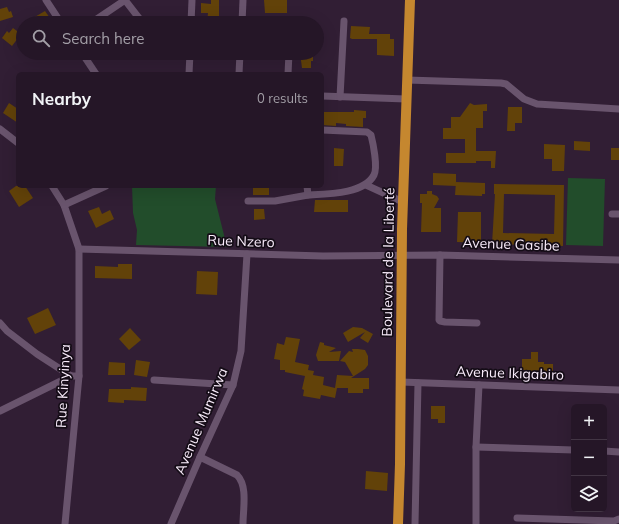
<!DOCTYPE html>
<html lang="en">
<head>
<meta charset="utf-8">
<style>
	:root { --surface:#251627; --page:#2d1f2f; --text:#f1f3f6; --muted:#a39fa7; --line:#423544 }
	body { margin:0; font-family:Mulish,sans-serif; background:var(--page); color:var(--text) }
	.controls { position:absolute; right:12px; bottom:12px; display:grid; overflow:hidden; border-radius:6px; box-shadow:0 4px 16px #0002 }
	.controls button { width:36px; height:36px; display:grid; place-items:center; padding:0; border:0; border-bottom:1px solid var(--line); background:var(--surface); color:var(--text); font:20px sans-serif }
	.list { margin:0; padding:0; list-style:none }
	h2 { display:flex; justify-content:space-between; align-items:center; height:52px; margin:0; padding:0 16px; font-size:17px }
	h2 small { font-size:13px; font-weight:400; color:var(--muted) }
	.icon { flex:none; width:22px; height:22px; fill:none; stroke:currentColor; stroke-width:2; stroke-linecap:round; stroke-linejoin:round }
	.map { position:relative; flex:none; width:619px; height:524px; overflow:hidden }
	.search { position:absolute; background:var(--surface); box-shadow:0 4px 16px #0002; left:16px; top:16px; width:308px; height:44px; display:flex; align-items:center; gap:10px; box-sizing:border-box; padding:0 14px; border-radius:22px; color:var(--muted); font-size:15px }
	.panel { position:absolute; background:var(--surface); box-shadow:0 4px 16px #0002; left:16px; top:72px; width:308px; height:116px; border-radius:6px }
	.map>svg:first-child { display:block }
	.green { fill:#224d2b }
	.building { fill:#624209; fill-rule:evenodd }
	.lines { fill:none; stroke-linecap:round; stroke-linejoin:round }
	.minor { stroke:#69546d; stroke-width:7 }
	.highway { stroke:#c5872f; stroke-width:10 }
	.labels { text-anchor:middle; dominant-baseline:central; stroke-width:3.5; stroke-linejoin:round; paint-order:stroke }
	.street-label { font-size:14px; fill:#f9ecfb; stroke:#140c16 }
</style>
</head>
<body>
<div class="map">
<svg width="619" height="524" viewBox="0 0 619 524">
	<rect width="100%" height="100%" fill="#311e34"/>
	<g class="green">
		<polygon points="568,178 605,179 603,246 566,245"/>
		<polygon points="132,186 216,186 215,199 227,247 136,245 137,230 133,213"/>
	</g>
	<g class="building">
		<polygon points="211,0 219,0 219,17 236,17 236,23 207,22 208,13 201,13 201,3 211,4"/>
		<polygon points="264,0 287,0 287,13 265,13"/>
		<polygon points="7,7 9,12 11,11 13,17 0,21 0,9"/>
		<polygon points="45,11 52,21 49,23 36,23 33,18"/>
		<polygon points="351,26 370,27 369,34 390,34 390,39 394,39 394,56 377,55 377,39 352,39 350,38"/>
		<polygon points="13,28 21,34 12,46 2,38 7,31 9,33"/>
		<polygon points="300,53 313,53 313,61 311,61 311,68 302,68"/>
		<polygon points="9,103 18,109 18,123 3,113"/>
		<polygon points="470,103 474,105 487,104 487,111 483,111 483,128 476,128 476,151 496,151 495,168 491,168 491,161 476,161 476,163 446,163 446,153 465,153 465,139 443,139 443,128 451,128 451,117 460,117"/>
		<polygon points="508,107 522,107 522,123 515,123 515,131 507,131"/>
		<polygon points="354,110 366,111 366,118 363,118 363,127 346,126 346,124 336,123 336,126 322,125 322,112 354,112"/>
		<polygon points="574,141 590,142 590,151 574,150"/>
		<polygon points="544,144 565,145 564,171 552,171 552,159 544,159"/>
		<polygon points="334,148 344,149 343,166 334,166"/>
		<rect x="611" y="148" width="8" height="12"/>
		<polygon points="433,173 456,174 456,186 433,185"/>
		<polygon points="456,182 485,183 485,194 482,194 482,196 455,195"/>
		<path d="M 494,184 L 564,185 L 563,246 L 492,244 L 495,194 L 494,194 ZM 504,194 L 555,195 L 554,234 L 503,233 Z"/>
		<polygon points="16,186 25,186 33,198 19,207 9,191"/>
		<rect x="253" y="186" width="16" height="9"/>
		<polygon points="427,191 432,191 432,194 437,196 439,199 434,208 441,208 441,232 421,232 422,203 420,203 420,194 427,194"/>
		<polygon points="315,200 348,200 348,212 314,212"/>
		<polygon points="99,207 102,214 110,210 114,219 96,228 88,211"/>
		<polygon points="254,209 264,209 265,219 254,220"/>
		<polygon points="458,212 481,212 481,243 457,242"/>
		<polygon points="118,264 132,264 132,279 95,278 95,266 118,267"/>
		<polygon points="197,271 218,272 217,295 196,294"/>
		<polygon points="48,308 56,325 35,334 27,318"/>
		<polygon points="353,327 362,328 373,334 368,343 360,338 365,332 348,342 343,333"/>
		<polygon points="130,328 141,340 129,350 119,339"/>
		<polygon points="286,337 300,339 295,362 309,365 308,370 314,371 313,375 324,377 323,385 335,388 337,375 353,376 345,362 340,361 349,351 353,352 352,349 358,349 365,350 368,356 368,365 365,369 351,378 369,378 369,389 363,389 363,393 348,393 348,388 336,388 337,388 335,398 321,395 320,399 303,396 304,390 302,389 305,376 285,372 285,370 280,370 280,360 274,359 277,343 284,345"/>
		<polygon points="320,342 324,343 324,345 336,348 329,352 341,351 339,361 318,361 316,355"/>
		<polygon points="531,352 538,352 538,362 544,362 544,364 553,364 553,376 539,377 538,374 525,374 525,370 522,370 522,359 531,359"/>
		<polygon points="136,360 150,362 147,377 134,375"/>
		<polygon points="109,362 125,363 125,375 108,375"/>
		<polygon points="131,387 147,388 146,401 124,400 124,403 108,402 109,389 131,389"/>
		<polygon points="431,406 445,406 445,423 438,423 438,419 431,419"/>
		<polygon points="366,471 388,473 387,491 365,489"/>
	</g>
	<g class="lines">
		<g class="minor">
			<polyline points="46,0 61,23"/>
			<polyline points="125,0 142,22"/>
			<polyline points="91,23 125,0"/>
			<polyline points="191,23 192,0"/>
			<polyline points="242,23 243,0"/>
			<polyline points="82,53 96,74"/>
			<polyline points="189,74 190,53"/>
			<polyline points="239,74 240,53"/>
			<polyline points="288,74 289,53"/>
			<polyline points="407,80 501,83 506,84 524,99 537,104 619,109"/>
			<polyline points="322,96 406,99"/>
			<polyline points="340,97 344,21"/>
			<polyline points="0,129 18,143"/>
			<polyline points="366,185 403,202"/>
			<polyline points="52,186 64,205 79,249 79,376 65,524"/>
			<path d="M 307,186 L 308,195 C 328,194 364,194 374,175 C 378,167 373,143 371,135 L 367,132 L 322,130"/>
			<polyline points="248,201 275,201 308,195"/>
			<polyline points="64,205 106,186"/>
			<polyline points="612,214 619,214"/>
			<polyline points="79,249 323,256 440,255 619,260"/>
			<polyline points="440,255 439,320 440,321 445,322 477,323"/>
			<polyline points="0,323 7,331 37,354 71,376 79,376"/>
			<polyline points="154,380 233,385"/>
			<polyline points="401,382 619,390"/>
			<polyline points="0,411 71,376"/>
			<polyline points="476,447 574,450"/>
			<polyline points="604,451 619,452"/>
			<path d="M 200,457 L 237,475 C 248,486 243,509 243,524"/>
			<polyline points="517,518 614,521 619,519"/>
			<polyline points="171,524 200,457 233,385 241,351 247,254"/>
			<polyline points="415,524 418,383"/>
			<polyline points="476,524 476,447 479,385"/>
		</g>
		<polyline class="highway" points="398,524 400,464 402,229 410,0"/>
	</g>
	<g class="labels">
		<g class="street-label">
			<text transform="translate(241 241) rotate(2)">Rue Nzero</text>
			<text transform="translate(511 244) rotate(2)">Avenue Gasibe</text>
			<text transform="translate(388 262) rotate(-89)">Boulevard de la Liberté</text>
			<text transform="translate(510 373) rotate(2)">Avenue Ikigabiro</text>
			<text transform="translate(63 386) rotate(-87)">Rue Kinyinya</text>
			<text transform="translate(201 421) rotate(-67)">Avenue Mumirwa</text>
		</g>
	</g>
</svg>
<div class="controls">
<button>+</button>
<button>−</button>
<button><svg class="icon" aria-label="layers" viewBox="0 0 24 24"><path d="M12 4l9 5-9 5-9-5zM3 14l9 5 9-5"/></svg></button>
</div>
<div class="search"><svg class="icon" aria-label="search" viewBox="0 0 24 24"><circle cx="10" cy="10" r="6"/><path d="M15 15l6 6"/></svg>Search here</div>
<section class="panel">
<h2>Nearby<small>0 results</small></h2>
<ul class="list">
</ul>
</section>
</div>
</body>
</html>
